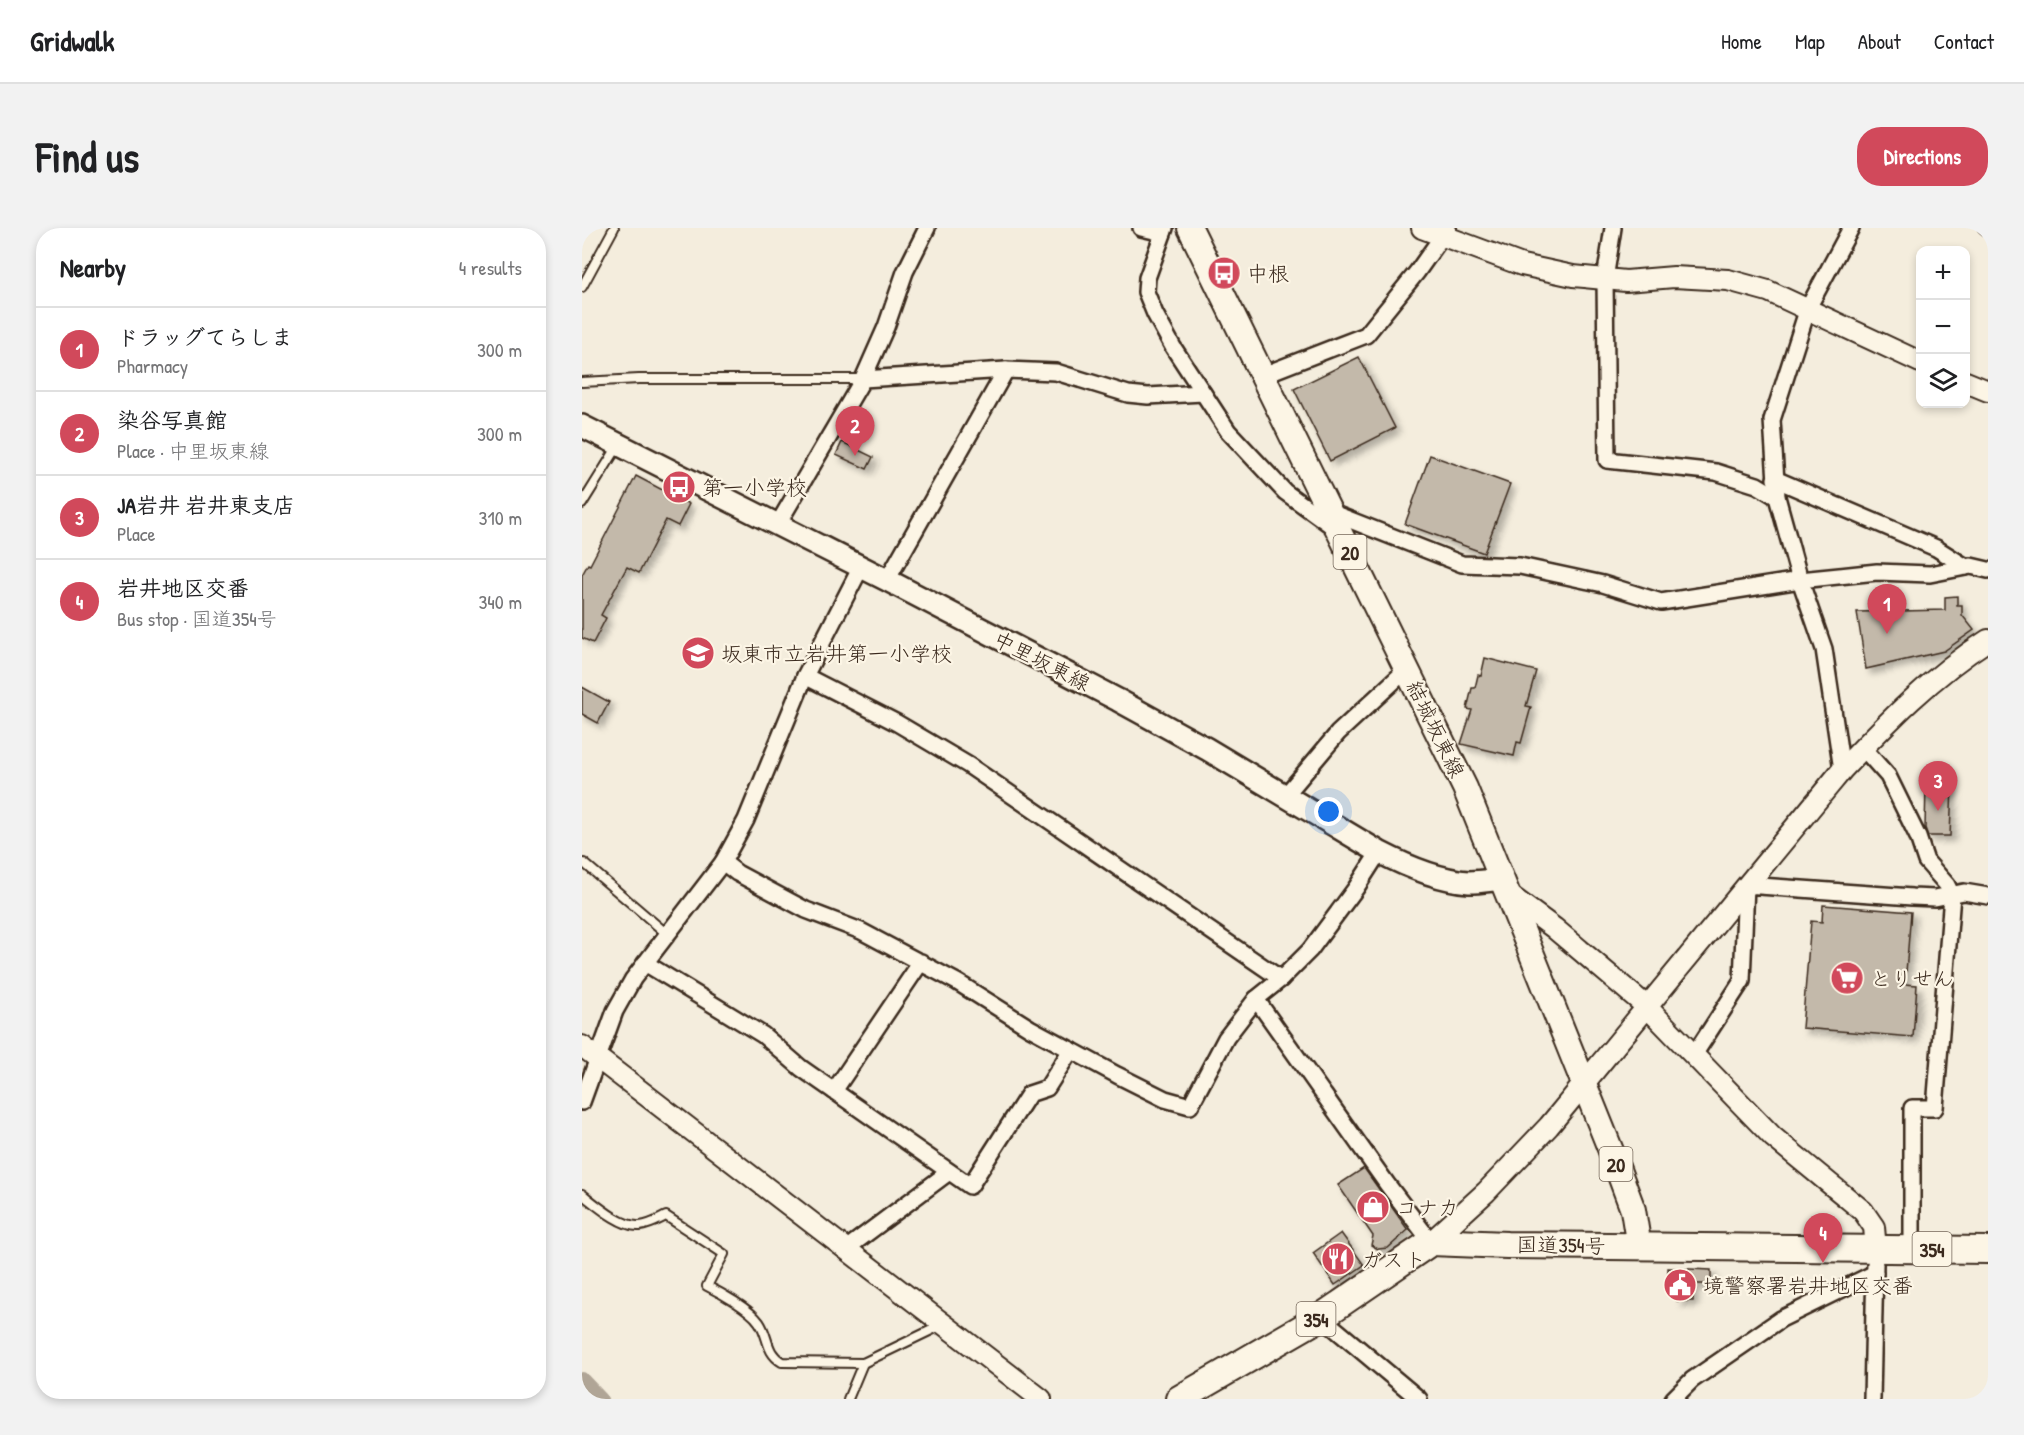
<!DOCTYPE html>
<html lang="en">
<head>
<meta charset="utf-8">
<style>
	:root { --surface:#fff; --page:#f2f2f2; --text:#202124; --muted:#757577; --line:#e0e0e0; --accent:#d1495b }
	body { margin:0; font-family:"Patrick Hand","Klee One",sans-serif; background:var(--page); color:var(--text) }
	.controls { position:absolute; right:18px; top:18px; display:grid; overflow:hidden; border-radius:12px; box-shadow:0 3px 9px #0003 }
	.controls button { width:54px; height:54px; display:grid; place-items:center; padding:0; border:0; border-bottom:2px solid var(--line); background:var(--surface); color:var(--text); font:30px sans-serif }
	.you { position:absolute; left:747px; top:584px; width:21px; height:21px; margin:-15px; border:4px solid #fff; border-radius:50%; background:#1a73e8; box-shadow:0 0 0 9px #1a73e833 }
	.badge { display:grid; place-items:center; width:39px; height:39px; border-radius:50%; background:var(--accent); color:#fff; font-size:20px; font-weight:700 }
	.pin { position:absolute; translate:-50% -50px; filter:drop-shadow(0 2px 3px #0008) }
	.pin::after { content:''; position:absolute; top:32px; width:21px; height:18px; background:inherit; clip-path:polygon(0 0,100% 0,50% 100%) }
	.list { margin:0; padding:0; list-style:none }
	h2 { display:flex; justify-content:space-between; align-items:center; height:78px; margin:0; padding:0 24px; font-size:26px }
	h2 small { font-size:20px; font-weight:400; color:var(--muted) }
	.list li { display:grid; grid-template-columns:39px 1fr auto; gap:18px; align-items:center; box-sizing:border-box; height:84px; padding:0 24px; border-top:2px solid var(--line) }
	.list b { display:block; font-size:22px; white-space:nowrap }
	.list p { margin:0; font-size:20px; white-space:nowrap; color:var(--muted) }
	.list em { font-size:20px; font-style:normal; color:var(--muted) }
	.icon { flex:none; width:33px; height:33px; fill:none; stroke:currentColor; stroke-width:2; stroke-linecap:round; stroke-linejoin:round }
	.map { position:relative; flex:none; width:1406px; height:1171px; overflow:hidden; border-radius:24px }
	header { display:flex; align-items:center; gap:36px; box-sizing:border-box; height:84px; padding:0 30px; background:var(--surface); border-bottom:2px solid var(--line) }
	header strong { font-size:28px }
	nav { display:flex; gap:33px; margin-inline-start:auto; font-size:21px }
	.intro { display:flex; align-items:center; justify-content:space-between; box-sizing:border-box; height:144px; padding:0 36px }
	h1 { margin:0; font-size:42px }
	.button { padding:15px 27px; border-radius:24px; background:var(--accent); color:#fff; font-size:21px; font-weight:700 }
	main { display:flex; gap:36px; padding:0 36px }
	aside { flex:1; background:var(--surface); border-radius:24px; box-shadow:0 3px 9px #0003 }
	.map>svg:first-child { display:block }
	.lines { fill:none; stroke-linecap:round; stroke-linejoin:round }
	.canal { stroke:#b0a596; stroke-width:14 }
	.building { fill:#c3b9aa; stroke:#3b2a1e; stroke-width:1.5; filter:url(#shadow) }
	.service-casing { stroke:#3b2a1e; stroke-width:12 }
	.minor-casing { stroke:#3b2a1e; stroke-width:20 }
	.tertiary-casing { stroke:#3b2a1e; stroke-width:24 }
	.secondary-casing { stroke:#3b2a1e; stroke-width:26 }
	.primary-casing { stroke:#3b2a1e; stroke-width:28 }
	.trunk-casing { stroke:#3b2a1e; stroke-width:30 }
	.service { stroke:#fcf5e5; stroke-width:8 }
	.minor { stroke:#fcf5e5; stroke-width:15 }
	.tertiary { stroke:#fcf5e5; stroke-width:20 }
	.secondary { stroke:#fcf5e5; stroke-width:21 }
	.primary { stroke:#fcf5e5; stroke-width:24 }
	.trunk { stroke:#fcf5e5; stroke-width:26 }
	.path-bridge { stroke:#3b2a1e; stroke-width:2; stroke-dasharray:4.5 4.5; stroke-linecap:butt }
	.labels { text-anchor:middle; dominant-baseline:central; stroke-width:4.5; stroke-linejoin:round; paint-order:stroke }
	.shield { fill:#fcf5e5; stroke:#75675a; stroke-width:1.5 }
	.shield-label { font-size:20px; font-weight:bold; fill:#3b2a1e }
	.poi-label { font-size:21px; fill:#3b2a1e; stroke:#fcf5e5; text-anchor:start }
	.street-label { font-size:21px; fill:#3b2a1e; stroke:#fcf5e5 }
</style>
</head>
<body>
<header>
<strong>Gridwalk</strong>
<nav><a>Home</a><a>Map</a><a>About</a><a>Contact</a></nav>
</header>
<div class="intro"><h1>Find us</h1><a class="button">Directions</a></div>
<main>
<aside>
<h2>Nearby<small>4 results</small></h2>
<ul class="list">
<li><span class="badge">1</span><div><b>ドラッグてらしま</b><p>Pharmacy</p></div><em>300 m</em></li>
<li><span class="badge">2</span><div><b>染谷写真館</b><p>Place · 中里坂東線</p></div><em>300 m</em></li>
<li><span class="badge">3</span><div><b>JA岩井 岩井東支店</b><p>Place</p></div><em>310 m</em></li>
<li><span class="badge">4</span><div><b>岩井地区交番</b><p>Bus stop · 国道354号</p></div><em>340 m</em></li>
</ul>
</aside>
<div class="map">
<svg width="1406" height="1171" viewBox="0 0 1406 1171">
	<defs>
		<filter id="shadow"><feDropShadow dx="5" dy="5" stdDeviation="3" flood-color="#0004"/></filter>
	</defs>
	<rect width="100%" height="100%" fill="#f4eddd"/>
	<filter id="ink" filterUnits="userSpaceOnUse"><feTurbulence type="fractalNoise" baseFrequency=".0167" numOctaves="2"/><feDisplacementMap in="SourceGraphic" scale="12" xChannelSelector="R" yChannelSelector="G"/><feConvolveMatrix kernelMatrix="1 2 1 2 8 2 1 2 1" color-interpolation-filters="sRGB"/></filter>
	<g filter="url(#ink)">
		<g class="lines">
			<polyline class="canal" points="0,1151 19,1171"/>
		</g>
		<g class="building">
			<polygon points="777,129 813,200 748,233 712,161"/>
			<polygon points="260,214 291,229 285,241 254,227"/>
			<polygon points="848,227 928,256 902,325 823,296"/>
			<polygon points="54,248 107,276 96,298 84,292 57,345 45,339 19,387 24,390 11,415 0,410 0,347 6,336 8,337"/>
			<polygon points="1375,368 1375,377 1380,377 1380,387 1392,402 1362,423 1284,441 1275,384 1363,382 1363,369"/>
			<polygon points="903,430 954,443 944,478 949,479 939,515 935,514 932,528 879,516 890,482 885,481 890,460 893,460 896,447 899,448"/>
			<polygon points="0,459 27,474 16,495 0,486"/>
			<polygon points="1344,557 1370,558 1368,608 1346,608 1343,600"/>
			<polygon points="1241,677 1329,684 1323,756 1335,757 1331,809 1220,800 1229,693 1240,694"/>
			<polygon points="782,940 826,1002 806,1020 796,1021 789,1017 791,1008 756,957"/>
			<polygon points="759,1005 782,1037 753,1057 731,1025"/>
			<polygon points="1086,1040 1129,1042 1129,1056 1111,1056 1111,1073 1095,1073 1095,1058 1086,1058"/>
		</g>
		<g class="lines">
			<defs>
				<g id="service">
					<polyline points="1401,0 1406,4"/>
					<polyline points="0,59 32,0"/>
					<polyline points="0,154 57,151 281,151"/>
					<polyline points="0,276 36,218"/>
					<polyline points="0,636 2,635 85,706"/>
					<path d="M 0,966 C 13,976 40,1000 58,998 C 68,997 76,992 84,988 L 142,1026 L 125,1058 C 139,1065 168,1081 177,1094 C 187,1108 183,1124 200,1134 L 281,1135 L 360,1097"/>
					<polyline points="266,1171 281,1135"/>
				</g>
				<g id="minor">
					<polyline points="559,0 581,5"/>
					<polyline points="583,0 565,50 564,64 573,86 591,119 646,203 703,264 754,301"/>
					<polyline points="1031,0 1023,51 1025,232 1134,244 1175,257 1195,269"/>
					<polyline points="681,147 784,107 835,44 866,0"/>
					<polyline points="281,151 424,142 474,144 546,166 566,168 621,165"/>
					<polyline points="1193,251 1354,320 1384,339"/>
					<polyline points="748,284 880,336 938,338 1021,356 1079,374 1218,352 1295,344 1348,346 1389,338 1406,342"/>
					<polyline points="196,296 281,151 304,99 323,44 345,0"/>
					<polyline points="305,352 424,142"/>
					<polyline points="223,448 315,495 386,537 699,751"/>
					<polyline points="1281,520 1306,548 1336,609 1344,633 1365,657 1370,667 1353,880 1330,880 1330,1021"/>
					<polyline points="1260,542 1242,421 1218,352 1195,269 1190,192 1226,80 1269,0"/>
					<polyline points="703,568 756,505 825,441"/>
					<polyline points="141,634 155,645 224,682 279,703 375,754 448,800 535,847 583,871 608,878 644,810 674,771 699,751 728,722 774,660 797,624"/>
					<polyline points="63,735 181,807 219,840 388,958 447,866 465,860 489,822"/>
					<polyline points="674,771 805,956 849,1014"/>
					<polyline points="1112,827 1160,753 1164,657 1330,669 1353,670 1382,664 1406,668"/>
					<polyline points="252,863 339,734"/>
					<polyline points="0,874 33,783 51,751 141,634 164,592 223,448 279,339"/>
					<polyline points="264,1021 367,944"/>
					<polyline points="739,1089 837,1171"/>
					<polyline points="1091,1171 1110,1152 1199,1091 1293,1045"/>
					<polyline points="1290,1171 1293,1036"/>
				</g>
				<g id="tertiary">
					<polyline points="840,0 940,37 991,48 1044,53 1092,49 1146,52 1186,63 1338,134"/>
					<polyline points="1384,154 1406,163"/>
					<polyline points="926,666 972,700 1064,778 1191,909 1281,983 1292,999 1294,1022"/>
					<polyline points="0,818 459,1171"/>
					<path d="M 849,1014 L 904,964 L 967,898 L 1260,542 C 1304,495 1351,447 1406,412"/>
				</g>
				<path id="secondary" d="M 0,198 L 305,352 L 536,472 L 625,521 L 797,624 C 824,638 856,652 887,654 C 898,654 909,652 920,651"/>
				<polyline id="primary" points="608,0 883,560 1029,923 1051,982 1057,1019"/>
				<polyline id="trunk" points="597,1171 739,1089 849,1014 925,1017 1406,1022"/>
			</defs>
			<use href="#service" class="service-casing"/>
			<use href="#minor" class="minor-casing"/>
			<use href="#tertiary" class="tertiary-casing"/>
			<use href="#secondary" class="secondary-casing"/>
			<use href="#primary" class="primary-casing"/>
			<use href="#trunk" class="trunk-casing"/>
			<use href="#service" class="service"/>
			<use href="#minor" class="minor"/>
			<use href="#tertiary" class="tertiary"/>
			<use href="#secondary" class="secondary"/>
			<use href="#primary" class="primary"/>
			<use href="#trunk" class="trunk"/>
			<polyline class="path-bridge" points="751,324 778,312"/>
		</g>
	</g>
	<defs>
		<symbol id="bus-disc" viewBox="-11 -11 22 22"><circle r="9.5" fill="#d1495b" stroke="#fcf5e5"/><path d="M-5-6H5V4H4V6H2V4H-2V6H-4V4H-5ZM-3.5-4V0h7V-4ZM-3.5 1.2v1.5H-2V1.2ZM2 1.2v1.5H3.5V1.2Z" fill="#fff"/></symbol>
		<symbol id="school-disc" viewBox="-11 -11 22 22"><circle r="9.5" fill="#d1495b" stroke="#fcf5e5"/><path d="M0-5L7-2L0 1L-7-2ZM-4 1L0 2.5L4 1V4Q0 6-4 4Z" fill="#fff"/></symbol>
		<symbol id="supermarket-disc" viewBox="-11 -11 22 22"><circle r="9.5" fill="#d1495b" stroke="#fcf5e5"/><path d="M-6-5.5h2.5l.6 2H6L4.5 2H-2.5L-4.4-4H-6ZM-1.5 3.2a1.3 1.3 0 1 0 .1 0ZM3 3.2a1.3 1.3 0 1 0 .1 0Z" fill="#fff"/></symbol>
		<symbol id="shop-disc" viewBox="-11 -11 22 22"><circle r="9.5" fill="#d1495b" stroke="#fcf5e5"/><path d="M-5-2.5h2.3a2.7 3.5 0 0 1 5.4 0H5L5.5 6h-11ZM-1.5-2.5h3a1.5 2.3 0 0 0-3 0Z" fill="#fff"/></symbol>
		<symbol id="restaurant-disc" viewBox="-11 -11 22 22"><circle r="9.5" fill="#d1495b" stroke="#fcf5e5"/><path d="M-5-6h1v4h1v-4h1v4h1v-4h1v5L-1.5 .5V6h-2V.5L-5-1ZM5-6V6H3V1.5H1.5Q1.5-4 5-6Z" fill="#fff"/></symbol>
		<symbol id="civic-disc" viewBox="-11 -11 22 22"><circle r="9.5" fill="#d1495b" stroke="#fcf5e5"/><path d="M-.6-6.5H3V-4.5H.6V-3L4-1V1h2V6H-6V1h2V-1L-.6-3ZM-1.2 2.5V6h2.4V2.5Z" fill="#fff"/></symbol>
	</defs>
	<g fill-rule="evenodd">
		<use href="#bus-disc" x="623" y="26" width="38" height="38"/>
		<use href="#bus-disc" x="78" y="240" width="38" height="38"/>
		<use href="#school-disc" x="97" y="406" width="38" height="38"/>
		<use href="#supermarket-disc" x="1246" y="731" width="38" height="38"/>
		<use href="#shop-disc" x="772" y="960" width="38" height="38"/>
		<use href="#restaurant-disc" x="737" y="1012" width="38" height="38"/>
		<use href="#civic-disc" x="1079" y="1038" width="38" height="38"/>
	</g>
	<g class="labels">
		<g class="shield">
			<rect x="751.5" y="307" width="33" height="34" rx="4.5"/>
			<rect x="1017.5" y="919" width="33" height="34" rx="4.5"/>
			<rect x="1330.5" y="1004" width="39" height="34" rx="4.5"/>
			<rect x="714.5" y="1074" width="39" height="34" rx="4.5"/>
		</g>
		<g class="shield-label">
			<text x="768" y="324">20</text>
			<text x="1034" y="936">20</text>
			<text x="1350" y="1021">354</text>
			<text x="734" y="1091">354</text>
		</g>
		<g class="poi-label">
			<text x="665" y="45">中根</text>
			<text x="120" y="259">第一小学校</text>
			<text x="139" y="425">坂東市立岩井第一小学校</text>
			<text x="1288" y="750">とりせん</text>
			<text x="814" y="979">コナカ</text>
			<text x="779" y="1031">ガスト</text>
			<text x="1121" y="1057">境警察署岩井地区交番</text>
		</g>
		<g class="street-label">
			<text transform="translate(460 433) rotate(27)">中里坂東線</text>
			<text transform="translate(854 501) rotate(64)">結城坂東線</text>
			<text transform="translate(979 1017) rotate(1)">国道354号</text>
		</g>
	</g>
</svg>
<div class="controls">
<button>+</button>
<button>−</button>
<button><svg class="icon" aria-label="layers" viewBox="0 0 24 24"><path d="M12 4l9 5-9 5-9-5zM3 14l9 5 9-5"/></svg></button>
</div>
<div class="you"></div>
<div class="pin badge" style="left:1305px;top:406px">1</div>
<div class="pin badge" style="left:273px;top:228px">2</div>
<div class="pin badge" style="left:1356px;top:583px">3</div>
<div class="pin badge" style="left:1241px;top:1035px">4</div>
</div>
</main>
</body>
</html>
